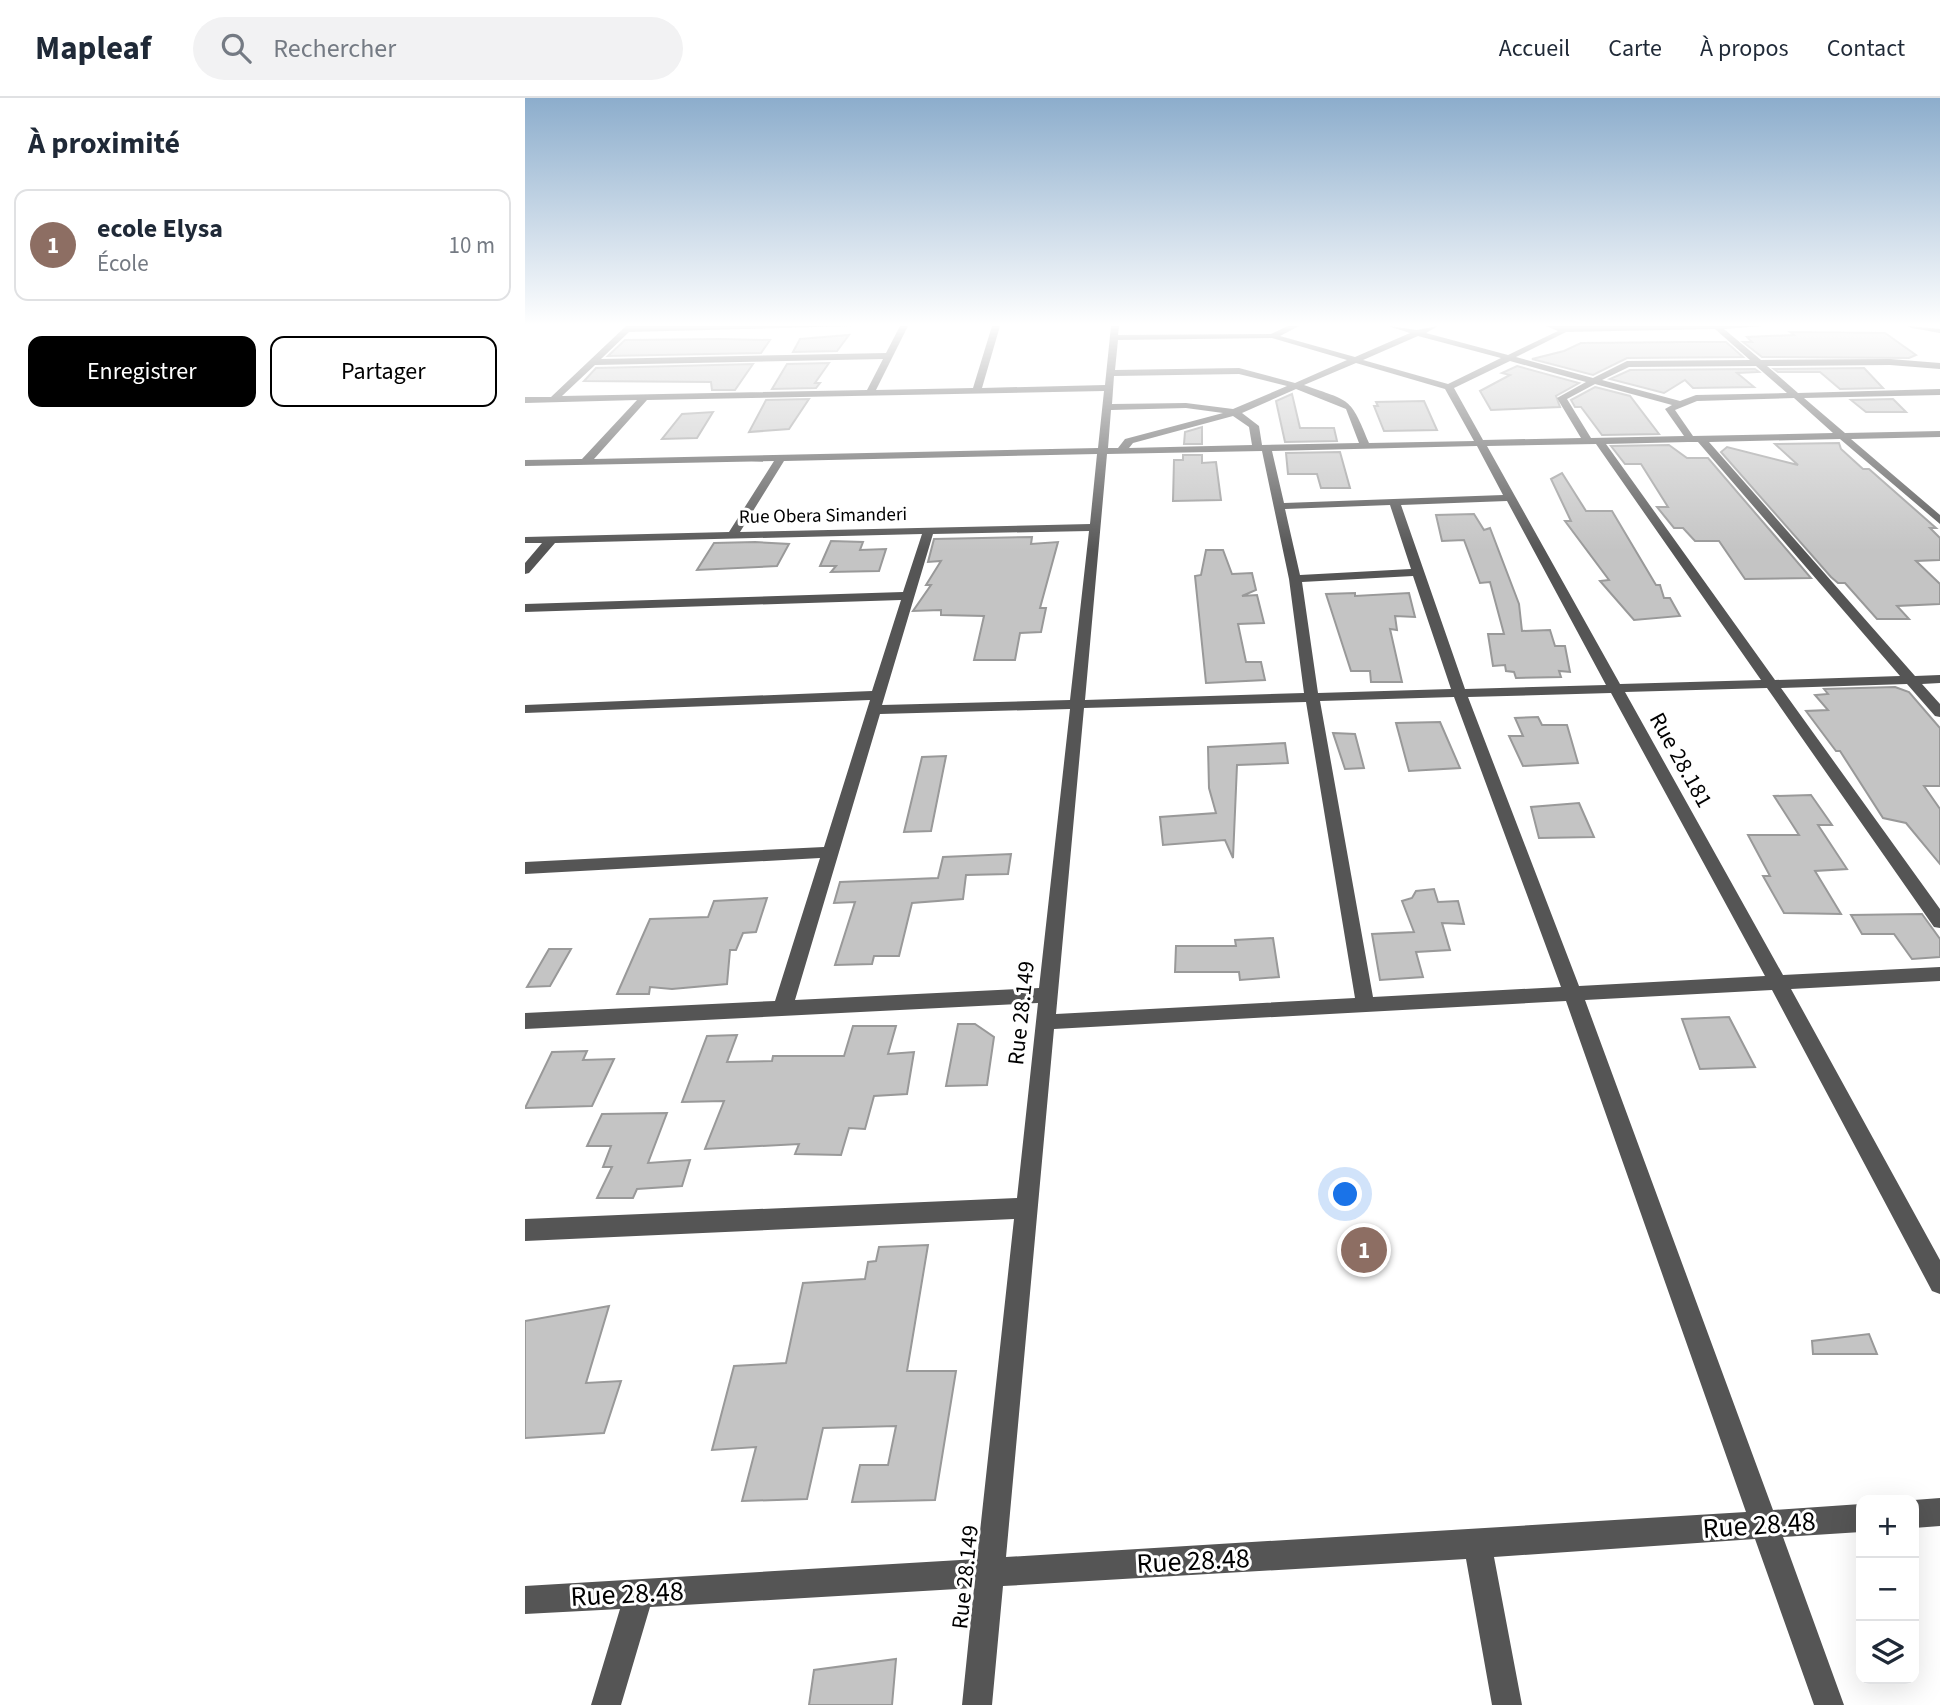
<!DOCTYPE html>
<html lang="fr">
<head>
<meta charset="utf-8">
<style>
	:root { --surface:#fff; --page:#f2f2f3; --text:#1f2937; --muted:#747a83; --line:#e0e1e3; --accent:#000 }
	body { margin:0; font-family:"Source Sans 3",sans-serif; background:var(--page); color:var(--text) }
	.controls { position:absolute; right:21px; bottom:21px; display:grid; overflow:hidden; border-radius:14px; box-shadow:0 7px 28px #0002 }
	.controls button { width:63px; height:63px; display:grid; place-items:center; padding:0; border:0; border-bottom:2px solid var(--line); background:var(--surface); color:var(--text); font:35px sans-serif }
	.you { position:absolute; left:821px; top:1097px; width:24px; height:24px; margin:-18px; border:5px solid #fff; border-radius:50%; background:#1a73e8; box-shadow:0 0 0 10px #1a73e833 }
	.badge { display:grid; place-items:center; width:46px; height:46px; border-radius:50%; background:var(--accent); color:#fff; font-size:23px; font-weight:700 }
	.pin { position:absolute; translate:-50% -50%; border:4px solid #fff; box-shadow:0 2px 7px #0006 }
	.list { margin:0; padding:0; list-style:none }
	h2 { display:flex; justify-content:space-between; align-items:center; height:91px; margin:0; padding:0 28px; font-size:30px }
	h2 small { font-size:23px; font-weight:400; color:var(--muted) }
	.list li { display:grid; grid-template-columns:46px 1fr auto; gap:21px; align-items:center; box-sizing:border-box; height:112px; margin:0 14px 14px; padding:0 14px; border:2px solid var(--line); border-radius:14px }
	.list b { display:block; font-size:26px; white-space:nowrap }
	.list p { margin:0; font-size:23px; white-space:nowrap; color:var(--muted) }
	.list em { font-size:23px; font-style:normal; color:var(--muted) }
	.actions { display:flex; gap:14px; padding:21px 28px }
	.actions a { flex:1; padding:16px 0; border:2px solid var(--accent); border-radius:14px; text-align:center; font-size:24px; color:var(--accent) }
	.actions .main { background:var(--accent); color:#fff }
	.icon { flex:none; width:38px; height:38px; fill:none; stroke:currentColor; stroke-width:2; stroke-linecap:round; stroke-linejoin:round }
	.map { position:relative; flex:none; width:1415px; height:1607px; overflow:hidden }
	header { display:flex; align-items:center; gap:42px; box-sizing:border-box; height:98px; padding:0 35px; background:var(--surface); border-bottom:2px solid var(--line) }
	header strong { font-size:33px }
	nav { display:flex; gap:38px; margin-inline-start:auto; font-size:24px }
	.search { width:490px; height:63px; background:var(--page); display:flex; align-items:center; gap:18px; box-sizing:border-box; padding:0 24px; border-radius:38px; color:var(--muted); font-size:26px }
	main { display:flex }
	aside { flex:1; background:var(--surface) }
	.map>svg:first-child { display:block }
	.building { fill:#c4c4c4; stroke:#999; stroke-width:2 }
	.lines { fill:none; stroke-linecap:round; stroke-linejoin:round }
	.minor { fill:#555; fill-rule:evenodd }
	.labels { text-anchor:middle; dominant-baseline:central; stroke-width:6; stroke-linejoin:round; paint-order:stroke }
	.far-street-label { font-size:19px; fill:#000; stroke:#fff }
	.street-label { font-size:23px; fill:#000; stroke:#fff }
	.near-street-label { font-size:28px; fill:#000; stroke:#fff }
</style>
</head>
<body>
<header>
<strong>Mapleaf</strong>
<div class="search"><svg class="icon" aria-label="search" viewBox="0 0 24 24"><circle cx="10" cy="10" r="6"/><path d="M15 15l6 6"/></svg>Rechercher</div>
<nav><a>Accueil</a><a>Carte</a><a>À propos</a><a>Contact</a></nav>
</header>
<main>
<aside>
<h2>À proximité<small></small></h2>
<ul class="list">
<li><span class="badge" style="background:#8d6e63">1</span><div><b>ecole Elysa</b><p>École</p></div><em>10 m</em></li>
</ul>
<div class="actions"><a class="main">Enregistrer</a><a>Partager</a></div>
</aside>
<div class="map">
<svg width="1415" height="1607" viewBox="0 0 1415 1607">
	<rect width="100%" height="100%" fill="#fff"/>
	<g class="building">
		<polygon points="1265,234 1360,235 1391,257 1384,260 1237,259 1218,244 1227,244 1222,239 1269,237"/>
		<polygon points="324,237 312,253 268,254 275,241"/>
		<polygon points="195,241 245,242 236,255 83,258 100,242"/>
		<polygon points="1165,244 1201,244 1218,259 1102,260 1068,277 1007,261 1039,253 1056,245"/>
		<polygon points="304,265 290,285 295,285 291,290 247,291 262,266"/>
		<polygon points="228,266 210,292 187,292 186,284 59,283 71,270"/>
		<polygon points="992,268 1054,285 1031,298 1035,309 966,312 955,293 985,277 977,275"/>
		<polygon points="1339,270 1358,290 1315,291 1295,274 1253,274 1249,271"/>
		<polygon points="1230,271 1234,274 1212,275 1229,289 1168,290 1160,282 1139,295 1085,281 1105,272"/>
		<polygon points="1070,289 1105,298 1134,336 1077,337 1056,309 1050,309 1046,302"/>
		<polygon points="767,296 775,330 809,330 812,343 760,344 751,303"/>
		<polygon points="284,301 264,331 224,334 241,302"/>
		<polygon points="1368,301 1381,314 1341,314 1326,302"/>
		<polygon points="899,303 912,332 859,333 849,308 853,308 851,304"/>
		<polygon points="188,314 172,340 137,341 157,316"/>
		<polygon points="677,329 677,346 659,346 660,334"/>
		<polygon points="1314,345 1316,351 1338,371 1344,371 1411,430 1405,430 1415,440 1415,462 1391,463 1415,486 1415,506 1372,508 1384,521 1352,521 1320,485 1313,485 1306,479 1196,354 1202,349 1273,367 1250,346"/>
		<polygon points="1144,347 1162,360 1183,360 1286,480 1220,481 1194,443 1170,443 1158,430 1149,430 1132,409 1143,409 1116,366 1100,366 1086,348"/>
		<polygon points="815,354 825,390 796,390 792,376 763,376 761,355"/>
		<polygon points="658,357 677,357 677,365 691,364 696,402 648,403 649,362 658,362"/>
		<polygon points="1037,375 1061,413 1087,413 1131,487 1135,487 1139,500 1145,500 1155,518 1109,522 1075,483 1084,482 1040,423 1046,423 1026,381"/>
		<polygon points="949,416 959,432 965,430 994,506 997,533 1025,532 1030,548 1040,548 1045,574 1034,573 1036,579 991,580 989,574 981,573 980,567 968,568 963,536 979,536 965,484 955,485 939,442 917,443 911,417"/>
		<polygon points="507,439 506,446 533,444 515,510 521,510 516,534 495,535 490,562 449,562 459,518 416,517 416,512 388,513 406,487 401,487 416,463 403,464 409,441"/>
		<polygon points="306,443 338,444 335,452 361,451 354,473 306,474 311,468 295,468"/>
		<polygon points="189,445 230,444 264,446 252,468 172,472"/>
		<polygon points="681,452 698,452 707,476 727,475 731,492 717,498 732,497 739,525 713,526 721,564 736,564 740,582 681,585 670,478 676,477"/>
		<polygon points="830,495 830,498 884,495 890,519 870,518 872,532 865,531 877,584 846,584 845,573 826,573 801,496"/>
		<polygon points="1370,589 1384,594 1415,630 1415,688 1399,688 1415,711 1415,766 1381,725 1358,720 1315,653 1311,653 1281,613 1303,612 1290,597 1303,596 1299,591"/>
		<polygon points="1013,619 1017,627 1042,627 1053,665 998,668 984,638 998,638 990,620"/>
		<polygon points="915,624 935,670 884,673 871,625"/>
		<polygon points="808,635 830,636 839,670 820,671"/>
		<polygon points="760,645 763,665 712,667 708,760 700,742 638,747 635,719 691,715 684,690 683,649"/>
		<polygon points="421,658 406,733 379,734 397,659"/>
		<polygon points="1286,697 1307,727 1293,727 1322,771 1290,773 1316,816 1259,815 1238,778 1245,778 1223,737 1274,737 1249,698"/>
		<polygon points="1054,705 1069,739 1014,740 1006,709"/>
		<polygon points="486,756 483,776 441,777 438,801 387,805 374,858 349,858 347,866 310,867 330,804 309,805 315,784 413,780 418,759"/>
		<polygon points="909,791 913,804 933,803 939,826 917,825 925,852 891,854 898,879 855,882 847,836 889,834 877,803 887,800 891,793"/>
		<polygon points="242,800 231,834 218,835 211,852 205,852 202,886 147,891 125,889 124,896 92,896 125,821 183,819 189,803"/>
		<polygon points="1397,816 1415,841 1415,859 1387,861 1369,836 1337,836 1326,817"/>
		<polygon points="748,840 754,879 715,882 714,874 650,874 651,848 711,848 710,842"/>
		<polygon points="24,851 46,851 25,888 2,889"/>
		<polygon points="1204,919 1230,969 1175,971 1157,921"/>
		<polygon points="433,926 450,926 469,939 462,987 421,988"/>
		<polygon points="328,928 371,928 363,956 389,954 382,996 349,998 340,1031 324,1030 316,1057 270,1056 274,1046 180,1051 199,1003 157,1004 182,938 212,937 202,964 247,963 248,958 319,958"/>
		<polygon points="62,953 58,962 89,961 67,1008 0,1010 27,954"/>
		<polygon points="142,1015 123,1065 165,1062 157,1088 112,1091 108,1100 72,1100 87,1069 78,1069 86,1048 62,1048 77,1016"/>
		<polygon points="403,1147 382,1273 431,1273 410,1402 327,1404 335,1367 363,1367 371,1328 298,1330 282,1401 217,1403 231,1349 187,1352 209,1268 261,1265 278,1185 340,1181 343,1164 351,1163 354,1149"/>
		<polygon points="84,1208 61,1285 96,1283 79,1335 0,1340 0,1223"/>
		<polygon points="1344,1236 1352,1256 1288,1256 1287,1243"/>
		<polygon points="371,1561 367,1607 284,1607 289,1572"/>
	</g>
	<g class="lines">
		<g class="minor">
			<path d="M 101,228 L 328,228 L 104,234 L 76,261 L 361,255 L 375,228 L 383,228 L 351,292 L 448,290 L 467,228 L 475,228 L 457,290 L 580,287 L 586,228 L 594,228 L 593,237 L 746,236 L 763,228 L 774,228 L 755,238 L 830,259 L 885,235 L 863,228 L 892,232 L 913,228 L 901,235 L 983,257 L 1033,233 L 1021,228 L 1237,228 L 1199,231 L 1236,262 L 1365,261 L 1415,265 L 1415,271 L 1365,267 L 1242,268 L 1273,295 L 1415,291 L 1415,297 L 1279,300 L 1320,335 L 1415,333 L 1415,339 L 1326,341 L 1415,417 L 1415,426 L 1315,341 L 1184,344 L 1390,578 L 1415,577 L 1415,585 L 1397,586 L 1415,606 L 1415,619 L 1410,618 L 1382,586 L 1256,590 L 1415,811 L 1415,830 L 1409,829 L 1242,590 L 1100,594 L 1258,877 L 1415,869 L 1415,883 L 1266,891 L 1415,1162 L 1415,1196 L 1407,1193 L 1247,892 L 1060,902 L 1248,1412 L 1336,1406 L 1336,1434 L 1258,1439 L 1319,1607 L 1289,1607 L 1230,1441 L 969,1459 L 997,1607 L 967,1607 L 941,1461 L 478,1488 L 467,1607 L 437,1607 L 449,1490 L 125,1509 L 96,1607 L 66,1607 L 95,1511 L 0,1516 L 0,1488 L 452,1461 L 489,1121 L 0,1143 L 0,1121 L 492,1100 L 513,905 L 0,931 L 0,915 L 250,903 L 295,760 L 0,776 L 0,764 L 299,749 L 345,602 L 0,615 L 0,607 L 347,593 L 376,502 L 0,514 L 0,506 L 378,494 L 397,436 L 30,445 L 4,475 L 0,476 L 0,465 L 17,445 L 0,445 L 0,439 L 204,434 L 249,363 L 0,368 L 0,362 L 57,361 L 112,302 L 0,305 L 0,299 L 26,299 ZM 1190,231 L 1225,262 L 1102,263 L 1068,280 L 991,259 L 1041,234 ZM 893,238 L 976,260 L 923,286 L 838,262 ZM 747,240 L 822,262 L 770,285 L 714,270 L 590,272 L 593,242 ZM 358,261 L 342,292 L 37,298 L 70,267 ZM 985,263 L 1061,284 L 1032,300 L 1056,340 L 958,342 L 929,290 ZM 831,265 L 920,291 L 949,343 L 844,345 C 825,298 826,304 779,287 ZM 1231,268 L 1262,295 L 1171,297 L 1155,303 L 1077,282 L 1104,269 ZM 714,276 L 762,288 L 708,311 L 661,305 L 587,306 L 589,278 ZM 1070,286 L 1147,307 L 1140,311 L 1159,338 L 1066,340 L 1042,301 ZM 771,291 L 821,311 L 834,345 L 737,347 L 734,328 L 717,315 ZM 579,293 L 573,350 L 69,361 L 122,302 ZM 1269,300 L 1308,335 L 1168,338 L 1150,312 L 1172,303 ZM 661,310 L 698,315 L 600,341 L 593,350 L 583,350 L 586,312 ZM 708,318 L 724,329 L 727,347 L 604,350 L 608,345 ZM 1163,344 L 1173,344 L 1375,578 L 1250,582 L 1081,346 ZM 1071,346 L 1236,582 L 1095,586 L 962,348 ZM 952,348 L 978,397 L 759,405 L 747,353 ZM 737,353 L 764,481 L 779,595 L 560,602 L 582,356 ZM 572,356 L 565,426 L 215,434 L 259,363 ZM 982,403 L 1081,587 L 940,591 L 876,407 ZM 865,407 L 886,471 L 775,477 L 760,411 ZM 564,433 L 545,602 L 357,607 L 408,436 ZM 888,478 L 926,591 L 793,595 L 777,484 ZM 1086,595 L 1240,878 L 1054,888 L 943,599 ZM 929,599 L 1036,889 L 848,899 L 795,603 ZM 781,604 L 830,900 L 531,916 L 559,610 ZM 545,611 L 514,890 L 270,902 L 355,616 ZM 1041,903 L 1221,1414 L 481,1459 L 529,931 Z"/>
			<polygon points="1383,228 1415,231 1415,235 1387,230"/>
			<polygon points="1415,1400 1415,1428 1389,1430 1389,1402"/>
		</g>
	</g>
	<linearGradient id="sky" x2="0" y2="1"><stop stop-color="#8cadcc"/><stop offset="0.5" stop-color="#fff"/><stop offset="1" stop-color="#fff" stop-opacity="0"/></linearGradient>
	<rect width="1415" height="453" fill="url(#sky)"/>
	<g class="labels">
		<g class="far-street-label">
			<text transform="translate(298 418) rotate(-1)">Rue Obera Simanderi</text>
		</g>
		<g class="street-label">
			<text transform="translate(1156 662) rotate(61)">Rue 28.181</text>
			<text transform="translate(496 915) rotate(-84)">Rue 28.149</text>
			<text transform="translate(440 1479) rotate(-84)">Rue 28.149</text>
		</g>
		<g class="near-street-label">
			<text transform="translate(1234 1427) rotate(-4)">Rue 28.48</text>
			<text transform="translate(668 1463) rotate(-3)">Rue 28.48</text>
			<text transform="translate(102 1496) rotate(-3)">Rue 28.48</text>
		</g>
	</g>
</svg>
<div class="controls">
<button>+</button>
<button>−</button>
<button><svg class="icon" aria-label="layers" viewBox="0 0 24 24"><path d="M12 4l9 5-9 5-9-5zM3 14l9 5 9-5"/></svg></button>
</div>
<div class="you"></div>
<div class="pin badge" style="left:839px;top:1152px;background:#8d6e63">1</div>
</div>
</main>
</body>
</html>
